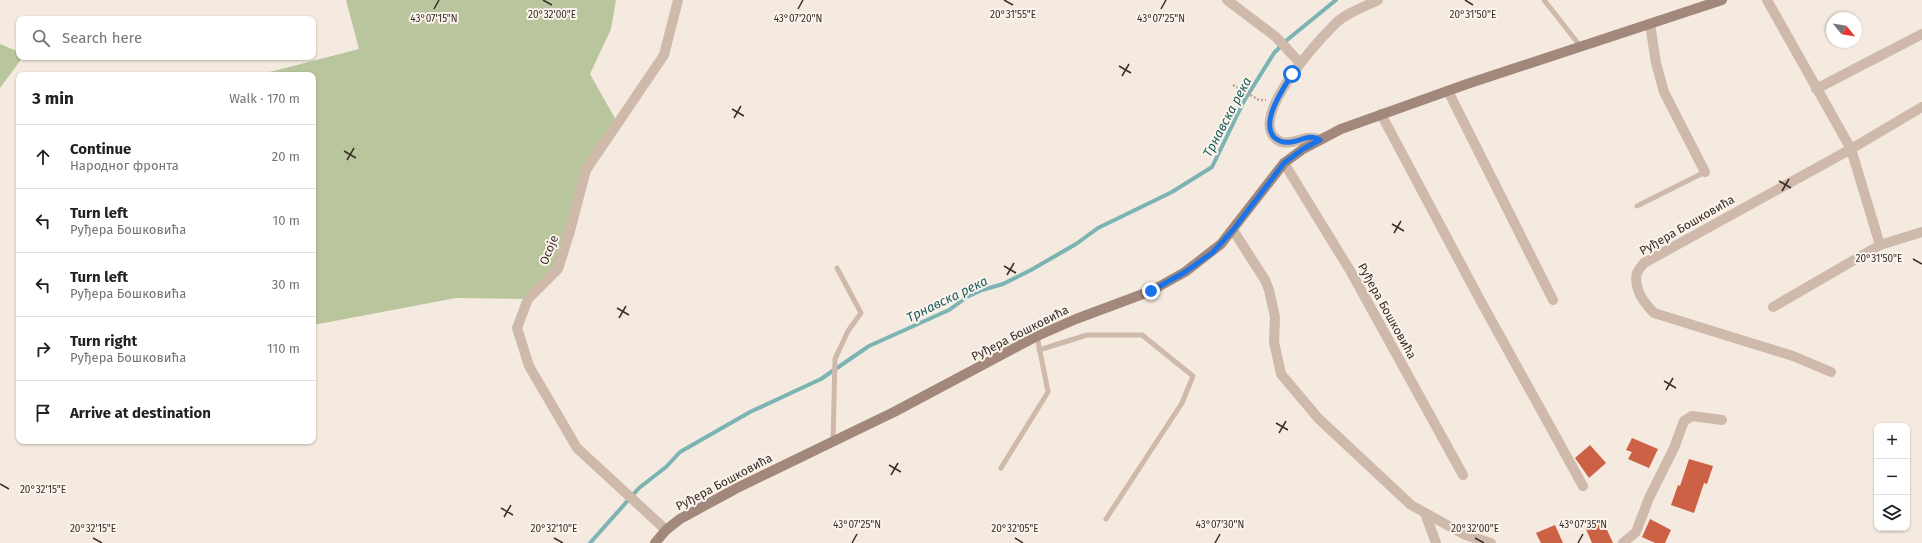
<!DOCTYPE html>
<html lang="en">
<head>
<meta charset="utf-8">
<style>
	:root { --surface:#fff; --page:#f2f2f2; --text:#202124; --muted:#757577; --line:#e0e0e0 }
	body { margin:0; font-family:"Fira Sans",sans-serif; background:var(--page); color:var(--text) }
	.controls { position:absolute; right:12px; bottom:12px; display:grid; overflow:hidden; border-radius:8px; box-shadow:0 1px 3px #0004 }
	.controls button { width:36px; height:36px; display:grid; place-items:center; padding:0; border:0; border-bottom:1px solid var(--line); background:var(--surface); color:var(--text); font:20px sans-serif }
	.compass { position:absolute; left:1826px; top:12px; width:36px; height:36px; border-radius:50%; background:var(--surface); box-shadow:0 1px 3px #0004; rotate:120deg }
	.stop { position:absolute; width:12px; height:12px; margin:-9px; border:3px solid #1a73e8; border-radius:50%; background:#fff }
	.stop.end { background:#1a73e8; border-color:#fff; box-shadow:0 1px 4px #0008 }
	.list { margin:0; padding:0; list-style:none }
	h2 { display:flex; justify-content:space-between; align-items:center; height:52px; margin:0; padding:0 16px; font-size:17px }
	h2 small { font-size:13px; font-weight:400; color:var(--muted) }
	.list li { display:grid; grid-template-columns:26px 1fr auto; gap:12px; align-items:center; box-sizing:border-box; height:64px; padding:0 16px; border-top:1px solid var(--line) }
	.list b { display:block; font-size:15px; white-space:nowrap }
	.list p { margin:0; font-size:13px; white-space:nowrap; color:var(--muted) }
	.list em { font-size:13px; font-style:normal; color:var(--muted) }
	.icon { flex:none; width:22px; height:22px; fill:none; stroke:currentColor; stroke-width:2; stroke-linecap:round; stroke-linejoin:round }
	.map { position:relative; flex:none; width:1922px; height:543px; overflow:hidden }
	.search { position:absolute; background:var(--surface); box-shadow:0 1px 3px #0004; left:16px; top:16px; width:300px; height:44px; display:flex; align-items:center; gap:10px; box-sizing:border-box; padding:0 14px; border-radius:8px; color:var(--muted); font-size:15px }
	.panel { position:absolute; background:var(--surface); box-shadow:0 1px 3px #0004; left:16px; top:72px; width:300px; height:372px; border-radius:8px }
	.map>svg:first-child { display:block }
	.green { fill:#b9c59d }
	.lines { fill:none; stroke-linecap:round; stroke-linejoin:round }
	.stream { stroke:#7cb3b3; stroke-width:4 }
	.building { fill:#cc6145 }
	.path { stroke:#baa394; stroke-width:2.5; stroke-dasharray:2 2; stroke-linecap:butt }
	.service { stroke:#ceb9aa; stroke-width:5 }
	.minor { stroke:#ceb9aa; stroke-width:10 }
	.secondary { stroke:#a2877b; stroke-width:10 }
	.route { stroke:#1a73e8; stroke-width:5 }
	.ticks { fill:none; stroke:#3b2e2a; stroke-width:1.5 }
	.labels { text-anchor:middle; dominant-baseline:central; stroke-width:4; stroke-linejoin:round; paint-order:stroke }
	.street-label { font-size:12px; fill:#3b2e2a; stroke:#fbf4ec }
	.water-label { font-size:13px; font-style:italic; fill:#1c5d5f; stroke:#fbf4ec }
	.ticks-label { font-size:10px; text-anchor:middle; fill:#3b2e2a; stroke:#fbf4ec; stroke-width:4; stroke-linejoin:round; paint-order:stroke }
</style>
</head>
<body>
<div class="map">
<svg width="1922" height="543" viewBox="0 0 1922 543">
	<rect width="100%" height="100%" fill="#f4eadf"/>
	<g class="green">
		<polygon points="346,0 616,0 611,29 590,74 617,122 586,170 558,269 528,299 456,298 313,325 313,75 258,75 359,49"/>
		<polygon points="0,44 19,52 19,57 23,57 0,88"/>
	</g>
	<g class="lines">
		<polyline class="stream" points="590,543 639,488 666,467 680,452 750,412 821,379 869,346 949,310 967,297 982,290 1003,284 1031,270 1076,244 1098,228 1172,192 1212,167 1244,101 1274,53 1287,40 1336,0"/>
	</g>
	<g class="building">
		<polygon points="1632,438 1658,449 1649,468 1628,459 1632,452 1626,450"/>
		<polygon points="1590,445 1606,463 1589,478 1575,458"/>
		<polygon points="1689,459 1713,466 1707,484 1704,483 1694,513 1671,505 1678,485 1680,486"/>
		<polygon points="1602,519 1613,543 1592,543 1585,527"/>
		<polygon points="1650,519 1671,530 1665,543 1655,543 1642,537"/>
		<polygon points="1555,525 1563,543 1541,543 1536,533"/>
	</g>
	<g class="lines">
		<polyline class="path" points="1233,85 1259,100 1266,100"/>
		<g class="service">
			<polyline points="1544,0 1581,47"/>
			<polyline points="1637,206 1705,172"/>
			<polyline points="1039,350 1087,335 1142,335 1193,376 1182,403 1106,519"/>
			<polyline points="833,442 835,359 848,331 861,313 837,268"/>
			<polyline points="1001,468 1048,392 1037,336"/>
		</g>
		<g class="minor">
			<polyline points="1227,0 1276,37 1300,63"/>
			<polyline points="1767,0 1851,149 1880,245"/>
			<polyline points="1650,24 1656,63 1664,92 1705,172"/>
			<polyline points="1816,89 1922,34"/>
			<polyline points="1448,91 1553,300"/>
			<polyline points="1381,114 1479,298 1583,486"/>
			<path d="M 1320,140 C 1305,131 1288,152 1274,137 C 1252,113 1318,41 1335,24 C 1346,13 1364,7 1378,0"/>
			<polyline points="1284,163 1351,272 1463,475"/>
			<polyline points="1233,230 1265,280 1269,290 1275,317 1274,342 1281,374 1318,418 1411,505 1465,535 1491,543"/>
			<polyline points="1773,307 1880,245 1922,232"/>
			<path d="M 1831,372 L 1793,356 L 1654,313 C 1644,303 1633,289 1637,273 C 1638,270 1642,266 1644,263 L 1851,149 L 1922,107"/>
			<polyline points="1425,513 1436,543"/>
			<polyline points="666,530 577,448 529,366 517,328 528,299 558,269 570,231 586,170 664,55 678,0"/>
			<polyline points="1623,543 1636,532 1649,498 1674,448 1684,421 1692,416 1722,420"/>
		</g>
		<polyline class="secondary" points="655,543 666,530 680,519 737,488 894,412 1037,336 1076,319 1151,291 1185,272 1221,244 1284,163 1303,149 1341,129 1467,84 1722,0"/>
	</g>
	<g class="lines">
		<path class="route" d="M 1151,291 L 1185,272 L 1212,253 L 1233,230 L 1284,163 L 1303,149 L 1320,140 C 1310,133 1301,141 1291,142 C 1284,143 1278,141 1274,137 C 1260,121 1284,88 1292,74"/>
	</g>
	<path class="ticks" d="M 543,0 L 552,5M 1004,0 L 1013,5M 1465,0 L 1473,5M 434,9 L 439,0M 798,9 L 803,0M 1161,9 L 1166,0M 1119,66 L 1131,73M 1122,76 L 1129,64M 732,109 L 744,116M 734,118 L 741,106M 344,151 L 356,158M 347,160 L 354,148M 1779,181 L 1791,188M 1782,191 L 1789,179M 1392,224 L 1404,231M 1394,233 L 1401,221M 1913,259 L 1922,264M 1004,266 L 1016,273M 1007,275 L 1014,263M 617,308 L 629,315M 619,318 L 626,306M 1664,381 L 1676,388M 1666,390 L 1673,378M 1276,423 L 1288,430M 1279,433 L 1286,421M 889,465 L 901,472M 891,475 L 898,463M 0,484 L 9,489M 501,508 L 513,515M 504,517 L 511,505M 93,538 L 102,543M 554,538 L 563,543M 1015,538 L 1023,543M 1475,538 L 1484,543M 852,543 L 857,534M 1215,543 L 1220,534M 1578,543 L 1583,534"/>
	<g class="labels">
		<g class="street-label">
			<text transform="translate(1687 225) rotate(-30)">Руђера Бошковића</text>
			<text transform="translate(549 250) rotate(-68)">Осоје</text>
			<text transform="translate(1387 311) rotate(61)">Руђера Бошковића</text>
			<text transform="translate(1020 333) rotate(-27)">Руђера Бошковића</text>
			<text transform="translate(724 482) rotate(-28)">Руђера Бошковића</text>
		</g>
		<g class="water-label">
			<text transform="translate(1227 117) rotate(-62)">Трнавска река</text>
			<text transform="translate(947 299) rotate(-26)">Трнавска река</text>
		</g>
	</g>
	<g class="ticks-label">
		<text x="552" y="18">20°32'00"E</text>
		<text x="1013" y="18">20°31'55"E</text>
		<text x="1473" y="18">20°31'50"E</text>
		<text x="434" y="22">43°07'15"N</text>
		<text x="798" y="22">43°07'20"N</text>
		<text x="1161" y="22">43°07'25"N</text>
		<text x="1879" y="262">20°31'50"E</text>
		<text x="43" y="493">20°32'15"E</text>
		<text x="857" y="528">43°07'25"N</text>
		<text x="1220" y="528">43°07'30"N</text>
		<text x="1583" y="528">43°07'35"N</text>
		<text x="93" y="532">20°32'15"E</text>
		<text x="554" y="532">20°32'10"E</text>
		<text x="1015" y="532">20°32'05"E</text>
		<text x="1475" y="532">20°32'00"E</text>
	</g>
</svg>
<div class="controls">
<button>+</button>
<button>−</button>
<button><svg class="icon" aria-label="layers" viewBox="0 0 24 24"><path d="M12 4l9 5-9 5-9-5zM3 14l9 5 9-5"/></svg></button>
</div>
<svg class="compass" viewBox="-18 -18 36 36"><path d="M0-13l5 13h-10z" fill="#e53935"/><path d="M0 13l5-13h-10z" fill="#757577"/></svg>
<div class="stop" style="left:1292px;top:74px"></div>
<div class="stop end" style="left:1151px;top:291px"></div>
<div class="search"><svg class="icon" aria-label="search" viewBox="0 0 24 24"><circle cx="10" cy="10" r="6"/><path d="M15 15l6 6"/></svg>Search here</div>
<section class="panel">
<h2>3 min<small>Walk · 170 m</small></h2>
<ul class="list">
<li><svg class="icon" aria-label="ahead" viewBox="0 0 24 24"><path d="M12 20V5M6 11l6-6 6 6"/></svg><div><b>Continue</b><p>Народног фронта</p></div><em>20 m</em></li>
<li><svg class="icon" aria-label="left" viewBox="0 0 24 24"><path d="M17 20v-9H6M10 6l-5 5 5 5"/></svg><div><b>Turn left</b><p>Руђера Бошковића</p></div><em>10 m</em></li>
<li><svg class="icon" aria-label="left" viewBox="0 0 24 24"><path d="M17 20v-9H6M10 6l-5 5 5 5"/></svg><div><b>Turn left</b><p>Руђера Бошковића</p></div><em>30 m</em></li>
<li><svg class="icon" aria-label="right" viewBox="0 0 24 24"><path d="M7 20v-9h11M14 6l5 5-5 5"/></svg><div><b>Turn right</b><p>Руђера Бошковића</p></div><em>110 m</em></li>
<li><svg class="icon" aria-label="arrive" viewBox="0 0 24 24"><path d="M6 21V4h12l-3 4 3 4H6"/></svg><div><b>Arrive at destination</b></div></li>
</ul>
</section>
</div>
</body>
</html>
